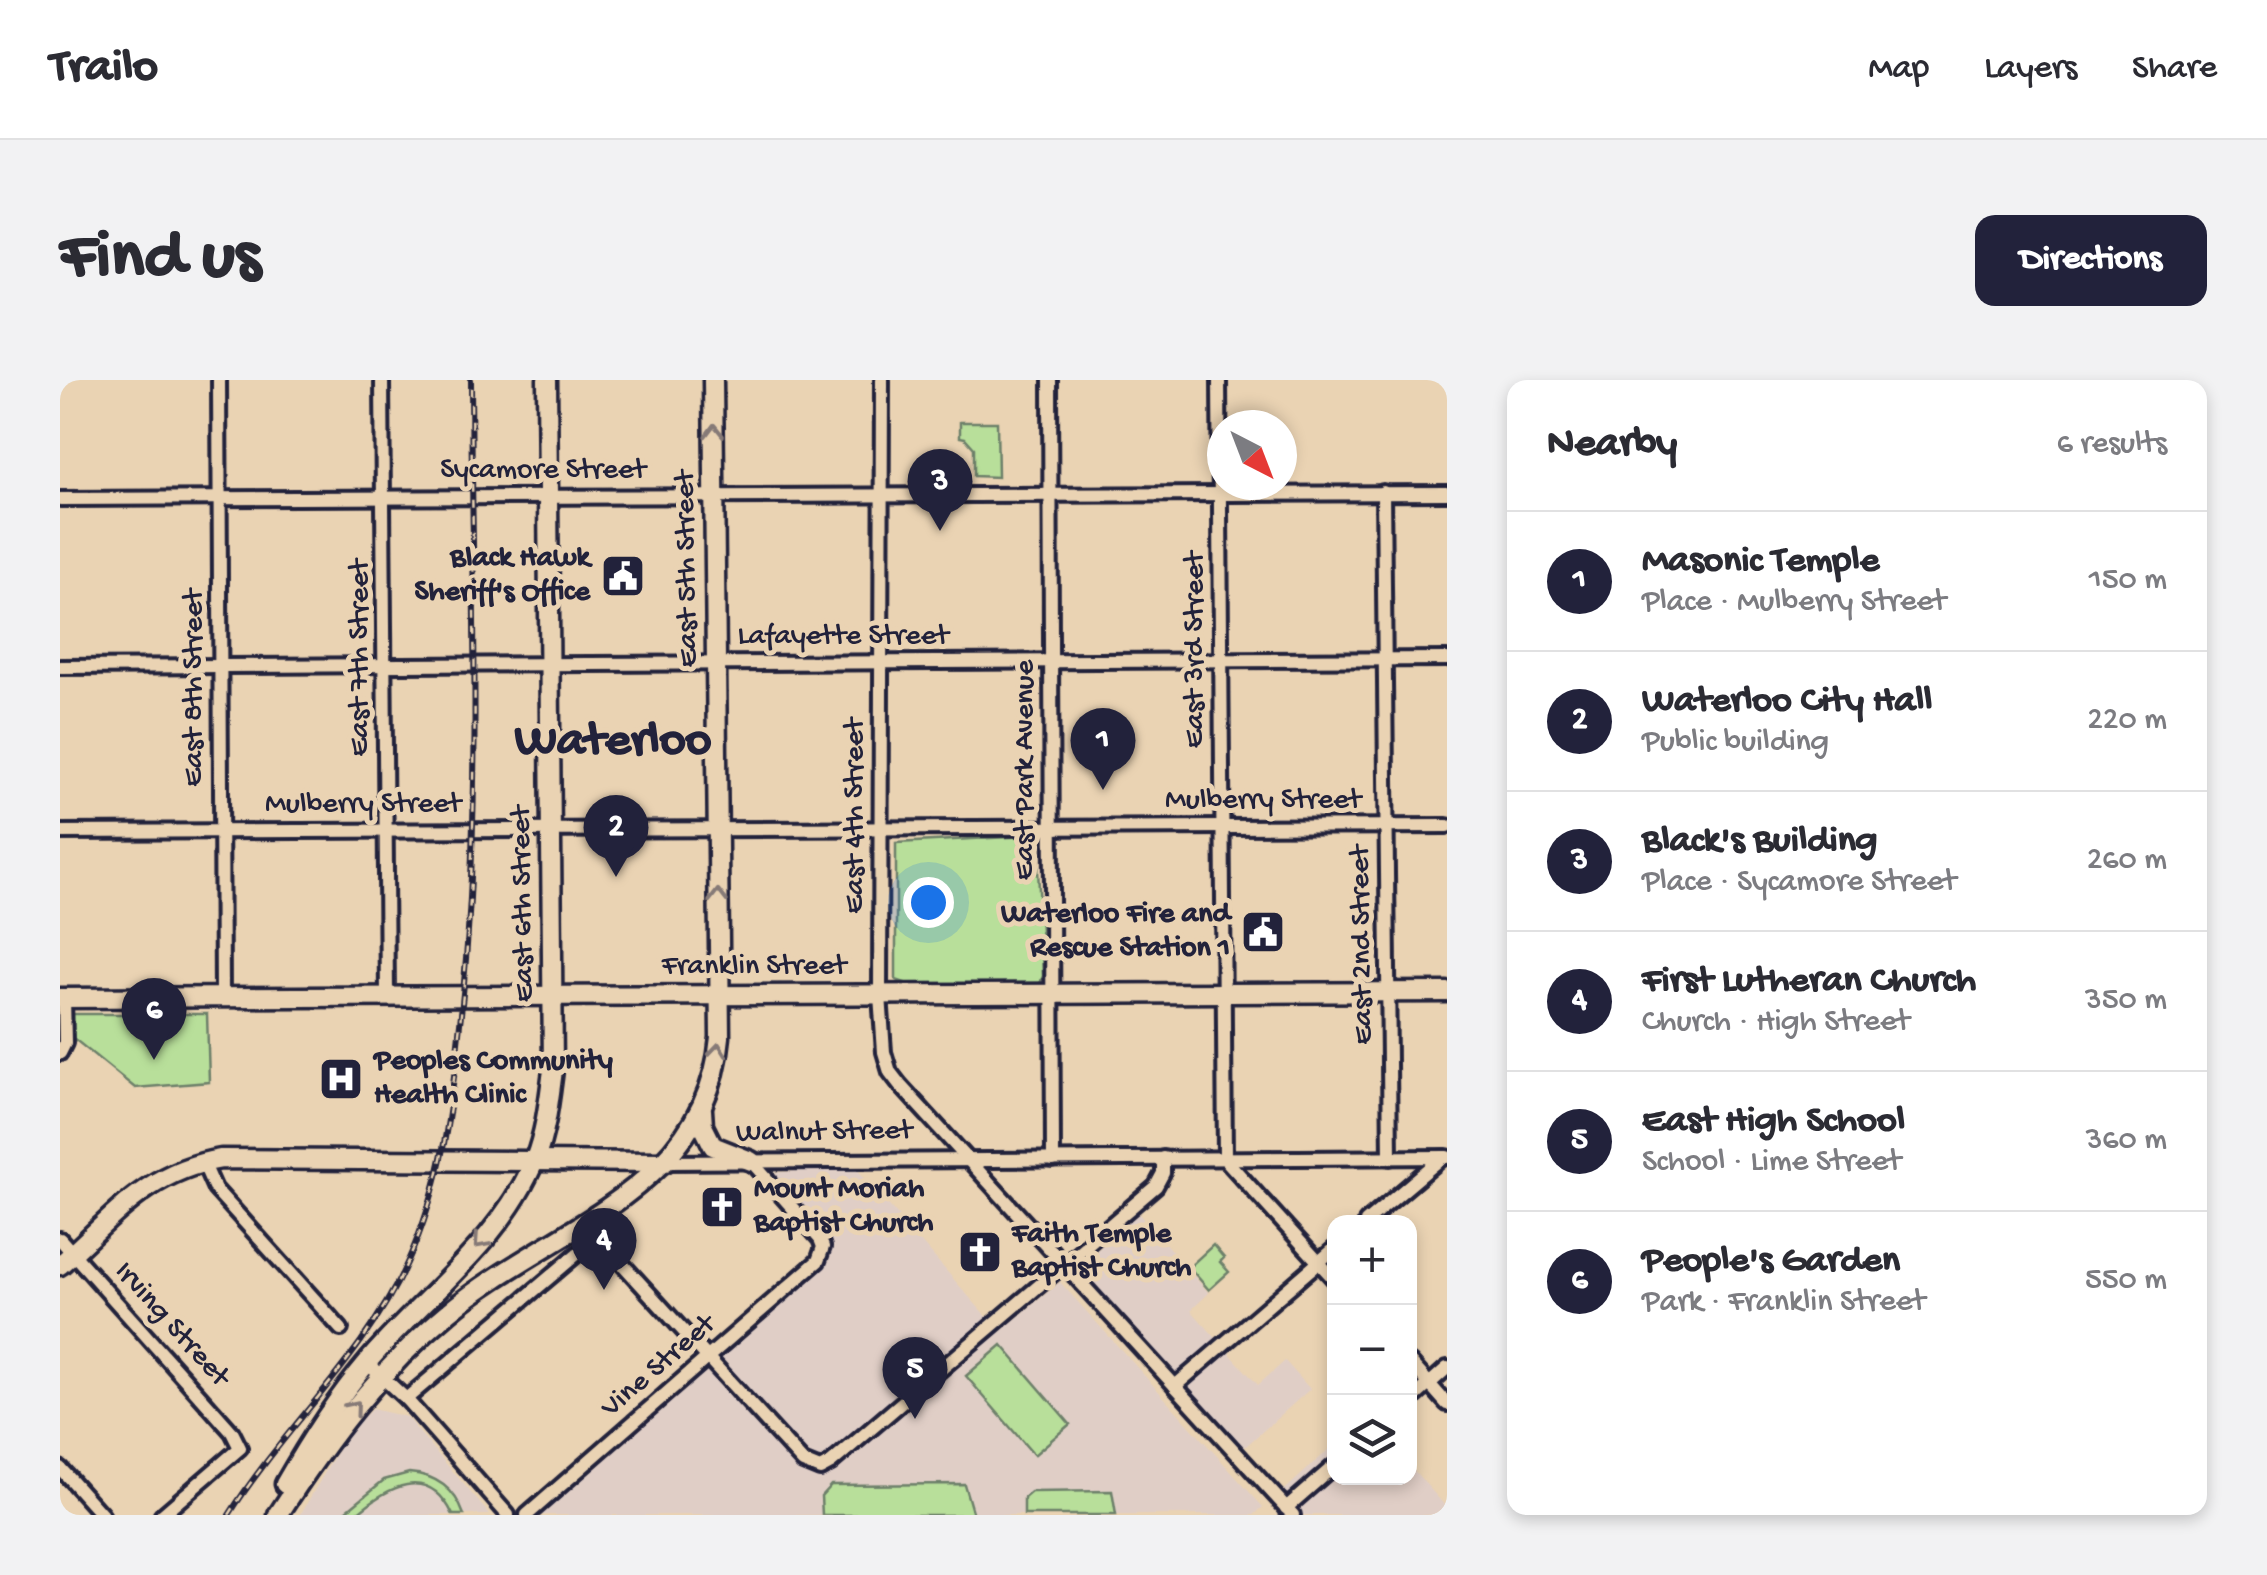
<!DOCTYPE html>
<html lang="en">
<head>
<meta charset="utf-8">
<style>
	:root { --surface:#fff; --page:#f2f2f3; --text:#2b2b33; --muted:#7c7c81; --line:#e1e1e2; --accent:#22223b }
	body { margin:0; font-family:"Gochi Hand",sans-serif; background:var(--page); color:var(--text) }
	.controls { position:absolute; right:30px; bottom:30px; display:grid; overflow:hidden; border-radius:20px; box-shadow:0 5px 15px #0003 }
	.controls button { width:90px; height:90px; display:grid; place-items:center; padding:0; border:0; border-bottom:2px solid var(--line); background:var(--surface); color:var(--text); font:50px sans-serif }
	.compass { position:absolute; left:1147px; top:30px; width:90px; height:90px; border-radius:50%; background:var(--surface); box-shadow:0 5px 15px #0003; rotate:138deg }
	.you { position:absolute; left:868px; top:522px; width:35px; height:35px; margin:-25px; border:8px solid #fff; border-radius:50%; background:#1a73e8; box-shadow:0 0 0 15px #1a73e833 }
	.badge { display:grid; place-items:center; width:65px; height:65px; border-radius:50%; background:var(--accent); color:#fff; font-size:32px; font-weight:700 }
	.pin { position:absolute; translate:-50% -82px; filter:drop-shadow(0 2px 5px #0008) }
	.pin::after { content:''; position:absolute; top:52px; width:35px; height:30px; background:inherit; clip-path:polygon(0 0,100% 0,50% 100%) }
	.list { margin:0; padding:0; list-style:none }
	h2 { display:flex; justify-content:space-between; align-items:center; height:130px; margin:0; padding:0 40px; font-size:42px }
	h2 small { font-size:32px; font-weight:400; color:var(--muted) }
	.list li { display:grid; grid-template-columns:65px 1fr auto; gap:30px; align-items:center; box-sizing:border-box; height:140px; padding:0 40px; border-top:2px solid var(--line) }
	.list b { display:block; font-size:38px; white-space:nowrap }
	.list p { margin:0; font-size:32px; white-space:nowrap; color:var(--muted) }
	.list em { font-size:32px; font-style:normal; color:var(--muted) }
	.icon { flex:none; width:55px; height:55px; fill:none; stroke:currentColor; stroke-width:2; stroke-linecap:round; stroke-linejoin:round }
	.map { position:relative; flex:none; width:1387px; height:1135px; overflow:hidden; border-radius:20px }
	header { display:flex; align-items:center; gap:60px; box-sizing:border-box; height:140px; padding:0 50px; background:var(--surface); border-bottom:2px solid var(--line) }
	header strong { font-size:48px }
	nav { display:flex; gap:55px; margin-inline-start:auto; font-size:35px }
	.intro { display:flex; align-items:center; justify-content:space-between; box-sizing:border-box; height:240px; padding:0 60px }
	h1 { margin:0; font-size:70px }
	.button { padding:25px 45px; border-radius:20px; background:var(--accent); color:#fff; font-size:35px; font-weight:700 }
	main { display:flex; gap:60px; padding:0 60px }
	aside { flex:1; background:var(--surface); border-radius:20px; box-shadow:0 5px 15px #0003 }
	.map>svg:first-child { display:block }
	.built { fill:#e0cec6 }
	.green { fill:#b8df9a; stroke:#6d806a; stroke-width:2.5 }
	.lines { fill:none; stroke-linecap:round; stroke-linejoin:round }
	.minor-casing { stroke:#22223b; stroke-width:20 }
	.major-casing { stroke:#22223b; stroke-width:25 }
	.minor { stroke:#ead3b3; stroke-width:12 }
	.major { stroke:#ead3b3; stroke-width:18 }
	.rail-casing { stroke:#22223b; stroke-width:6 }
	.rail { stroke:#ead3b3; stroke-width:2.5; stroke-dasharray:8; stroke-linecap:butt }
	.oneway { stroke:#867a77 }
	.labels { text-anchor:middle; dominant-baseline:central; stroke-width:10; stroke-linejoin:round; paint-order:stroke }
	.street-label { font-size:30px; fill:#22223b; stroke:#ead3b3 }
	.poi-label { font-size:30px; font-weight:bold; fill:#22223b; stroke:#ead3b3; text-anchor:start }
	.town-label { font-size:50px; font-weight:bold; fill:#22223b; stroke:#ead3b3 }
</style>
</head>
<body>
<header>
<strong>Trailo</strong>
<nav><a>Map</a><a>Layers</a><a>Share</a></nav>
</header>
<div class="intro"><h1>Find us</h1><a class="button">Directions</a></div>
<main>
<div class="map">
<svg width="1387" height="1135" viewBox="0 0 1387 1135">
	<rect width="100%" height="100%" fill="#ead3b3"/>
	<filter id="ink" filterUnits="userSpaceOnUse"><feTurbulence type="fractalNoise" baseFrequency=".01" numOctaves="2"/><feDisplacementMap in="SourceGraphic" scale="20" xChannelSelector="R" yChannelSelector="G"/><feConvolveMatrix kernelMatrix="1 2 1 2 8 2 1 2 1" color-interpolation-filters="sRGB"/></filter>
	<g filter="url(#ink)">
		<g class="built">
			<polygon points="795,787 940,952 1000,902 1203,1127 1194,1135 476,1135 768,881 770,861 709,793"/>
			<polygon points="1078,833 1149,913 1131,930 1198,1005 1225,981 1250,1009 1176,1075 1013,892"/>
			<polygon points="312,1029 346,1037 430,1135 240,1135 289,1051"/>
			<polygon points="1274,1065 1274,1098 1350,1098 1350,1086 1387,1128 1387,1135 1233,1135 1217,1117"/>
		</g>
		<g class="green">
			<polygon points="900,42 937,42 938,97 914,96 914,68 905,58 900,57"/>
			<polygon points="969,456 977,467 983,596 980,603 848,604 836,600 836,463"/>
			<polygon points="13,634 147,634 149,702 75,708 13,658"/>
			<polygon points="1153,865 1164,878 1160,882 1169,892 1149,910 1129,887"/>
			<polygon points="942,965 1010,1044 974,1075 906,996"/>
			<path d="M 349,1093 C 376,1095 395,1109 404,1135 L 393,1135 C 368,1083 327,1107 295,1135 L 281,1135 L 324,1100 Z"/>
			<polygon points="904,1104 913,1135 762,1135 761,1116 771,1105"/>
			<polygon points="1052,1111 1056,1135 964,1135 964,1118 971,1112"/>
		</g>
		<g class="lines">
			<defs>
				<g id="minor">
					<polyline points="159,0 162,615"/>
					<polyline points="322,0 327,616"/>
					<polyline points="822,0 820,615 824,672 830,692 840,705 1233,1135"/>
					<polyline points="990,0 993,780"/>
					<polyline points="1159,0 1165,779 1274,899"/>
					<polyline points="1323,112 1330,778"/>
					<polyline points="0,119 1387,113"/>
					<polyline points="0,287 1387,279"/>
					<polyline points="0,452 1387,446"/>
					<polyline points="0,673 5,663 4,618"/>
					<polyline points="143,782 155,809 281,949"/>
					<polyline points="605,782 1387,777"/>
					<polyline points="1306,842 1383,777"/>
					<polyline points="0,859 172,1052 180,1068 102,1135"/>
					<polyline points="1350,982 1387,1024"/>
					<polyline points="307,983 346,1019 448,1135"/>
					<polyline points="1115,1006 1274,869"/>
					<path d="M 346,1019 L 517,874 C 531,864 542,867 556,877 L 743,1082 L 760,1089 L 771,1083 L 1096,806 L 1103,793 L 1103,778"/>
					<polyline points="1350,1021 1387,988"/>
					<polyline points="0,1088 42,1135"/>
					<polyline points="1226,1128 1274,1086"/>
					<polyline points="467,1135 758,881 763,867 760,859 691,781"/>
				</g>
				<g id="major">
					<polyline points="0,618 1387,612"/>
					<polyline points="642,730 643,746 653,766 691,781"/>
					<path d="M 0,885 C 53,838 87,791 161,779 L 605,782"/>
					<path d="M 225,1104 C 249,1062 274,1022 306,984 C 361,918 442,862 475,779 C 486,751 489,720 493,690 L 487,0"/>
					<path d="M 218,1135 C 267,1059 319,990 389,932 C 491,847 647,811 660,657 L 653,0"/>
				</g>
			</defs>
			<use href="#minor" class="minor-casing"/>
			<use href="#major" class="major-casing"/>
			<use href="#minor" class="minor"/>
			<use href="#major" class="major"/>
			<defs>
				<path id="rail" d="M 169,1135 C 224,1047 304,978 347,883 C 384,803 392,720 401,634 C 423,423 412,211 411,0"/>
			</defs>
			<use href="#rail" class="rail-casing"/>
			<use href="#rail" class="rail"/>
		</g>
		<defs><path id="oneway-chevron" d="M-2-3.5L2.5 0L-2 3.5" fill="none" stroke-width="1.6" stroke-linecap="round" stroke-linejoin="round" transform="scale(2.5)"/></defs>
		<g class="oneway">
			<use href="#oneway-chevron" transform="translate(654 51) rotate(-91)"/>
			<use href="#oneway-chevron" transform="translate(658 516) rotate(-90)"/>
			<use href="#oneway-chevron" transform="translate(658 670) rotate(-84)"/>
			<use href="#oneway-chevron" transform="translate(420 862) rotate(132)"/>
			<use href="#oneway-chevron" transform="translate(294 1027) rotate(-50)"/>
		</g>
	</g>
	<defs>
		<symbol id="civic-square" viewBox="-11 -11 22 22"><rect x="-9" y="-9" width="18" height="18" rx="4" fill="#22223b" stroke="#ead3b3"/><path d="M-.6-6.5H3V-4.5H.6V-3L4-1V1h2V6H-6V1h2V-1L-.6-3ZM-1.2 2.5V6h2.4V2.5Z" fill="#fff"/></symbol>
		<symbol id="hospital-square" viewBox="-11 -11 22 22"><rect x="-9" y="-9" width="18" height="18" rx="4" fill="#22223b" stroke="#ead3b3"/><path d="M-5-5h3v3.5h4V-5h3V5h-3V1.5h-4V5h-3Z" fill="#fff"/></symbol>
		<symbol id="church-square" viewBox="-11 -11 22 22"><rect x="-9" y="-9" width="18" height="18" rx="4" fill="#22223b" stroke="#ead3b3"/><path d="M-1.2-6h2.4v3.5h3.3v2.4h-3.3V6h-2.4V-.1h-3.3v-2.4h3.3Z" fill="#fff"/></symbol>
	</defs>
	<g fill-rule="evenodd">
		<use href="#civic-square" x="538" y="171" width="50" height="50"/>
		<use href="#civic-square" x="1178" y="527" width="50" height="50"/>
		<use href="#hospital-square" x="256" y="674" width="50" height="50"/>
		<use href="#church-square" x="637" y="802" width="50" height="50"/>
		<use href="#church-square" x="895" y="847" width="50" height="50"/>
	</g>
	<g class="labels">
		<g class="street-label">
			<text x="483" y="91">Sycamore Street</text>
			<text transform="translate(628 189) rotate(-91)">East 5th Street</text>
			<text x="783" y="257">Lafayette Street</text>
			<text transform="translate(1136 270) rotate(-90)">East 3rd Street</text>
			<text transform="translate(301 278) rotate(-90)">East 7th Street</text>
			<text transform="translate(135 308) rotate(-90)">East 8th Street</text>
			<text transform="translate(966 390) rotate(-90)">East Park Avenue</text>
			<text x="1203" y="421">Mulberry Street</text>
			<text x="303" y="425">Mulberry Street</text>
			<text transform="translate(796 436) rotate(-90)">East 4th Street</text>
			<text transform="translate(464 524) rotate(-91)">East 6th Street</text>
			<text transform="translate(1303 565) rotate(-91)">East 2nd Street</text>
			<text x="694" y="587">Franklin Street</text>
			<text transform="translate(764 753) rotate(-1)">Walnut Street</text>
			<text transform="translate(111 945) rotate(48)">Irving Street</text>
			<text transform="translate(599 987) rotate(-41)">Vine Street</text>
		</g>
		<g class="poi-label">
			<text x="530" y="179" text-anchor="end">Black Hawk<tspan x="530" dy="34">Sheriff's Office</tspan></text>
			<text x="1170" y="535" text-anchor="end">Waterloo Fire and<tspan x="1170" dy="34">Rescue Station 1</tspan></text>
			<text x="314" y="682">Peoples Community<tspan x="314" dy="34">Health Clinic</tspan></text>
			<text x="694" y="810">Mount Moriah<tspan x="694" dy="34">Baptist Church</tspan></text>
			<text x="952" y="855">Faith Temple<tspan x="952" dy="34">Baptist Church</tspan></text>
		</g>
		<g class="town-label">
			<text x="553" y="362">Waterloo</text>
		</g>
	</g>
</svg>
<div class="controls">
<button>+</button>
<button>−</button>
<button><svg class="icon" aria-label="layers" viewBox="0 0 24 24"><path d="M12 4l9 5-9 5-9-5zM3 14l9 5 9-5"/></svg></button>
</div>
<svg class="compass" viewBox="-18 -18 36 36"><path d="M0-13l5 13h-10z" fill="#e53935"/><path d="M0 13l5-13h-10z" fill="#7c7c81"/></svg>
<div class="you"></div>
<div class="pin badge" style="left:1043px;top:410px">1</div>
<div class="pin badge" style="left:556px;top:497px">2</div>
<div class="pin badge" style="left:880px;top:151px">3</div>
<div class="pin badge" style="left:544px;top:910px">4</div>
<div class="pin badge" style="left:855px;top:1039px">5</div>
<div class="pin badge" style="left:94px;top:680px">6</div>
</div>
<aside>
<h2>Nearby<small>6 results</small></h2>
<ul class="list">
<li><span class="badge">1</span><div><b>Masonic Temple</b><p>Place · Mulberry Street</p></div><em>150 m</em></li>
<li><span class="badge">2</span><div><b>Waterloo City Hall</b><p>Public building</p></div><em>220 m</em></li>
<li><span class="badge">3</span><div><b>Black's Building</b><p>Place · Sycamore Street</p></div><em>260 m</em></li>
<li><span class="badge">4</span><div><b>First Lutheran Church</b><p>Church · High Street</p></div><em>350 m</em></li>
<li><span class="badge">5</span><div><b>East High School</b><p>School · Lime Street</p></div><em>360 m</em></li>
<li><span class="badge">6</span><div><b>People's Garden</b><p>Park · Franklin Street</p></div><em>550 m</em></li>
</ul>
</aside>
</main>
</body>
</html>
